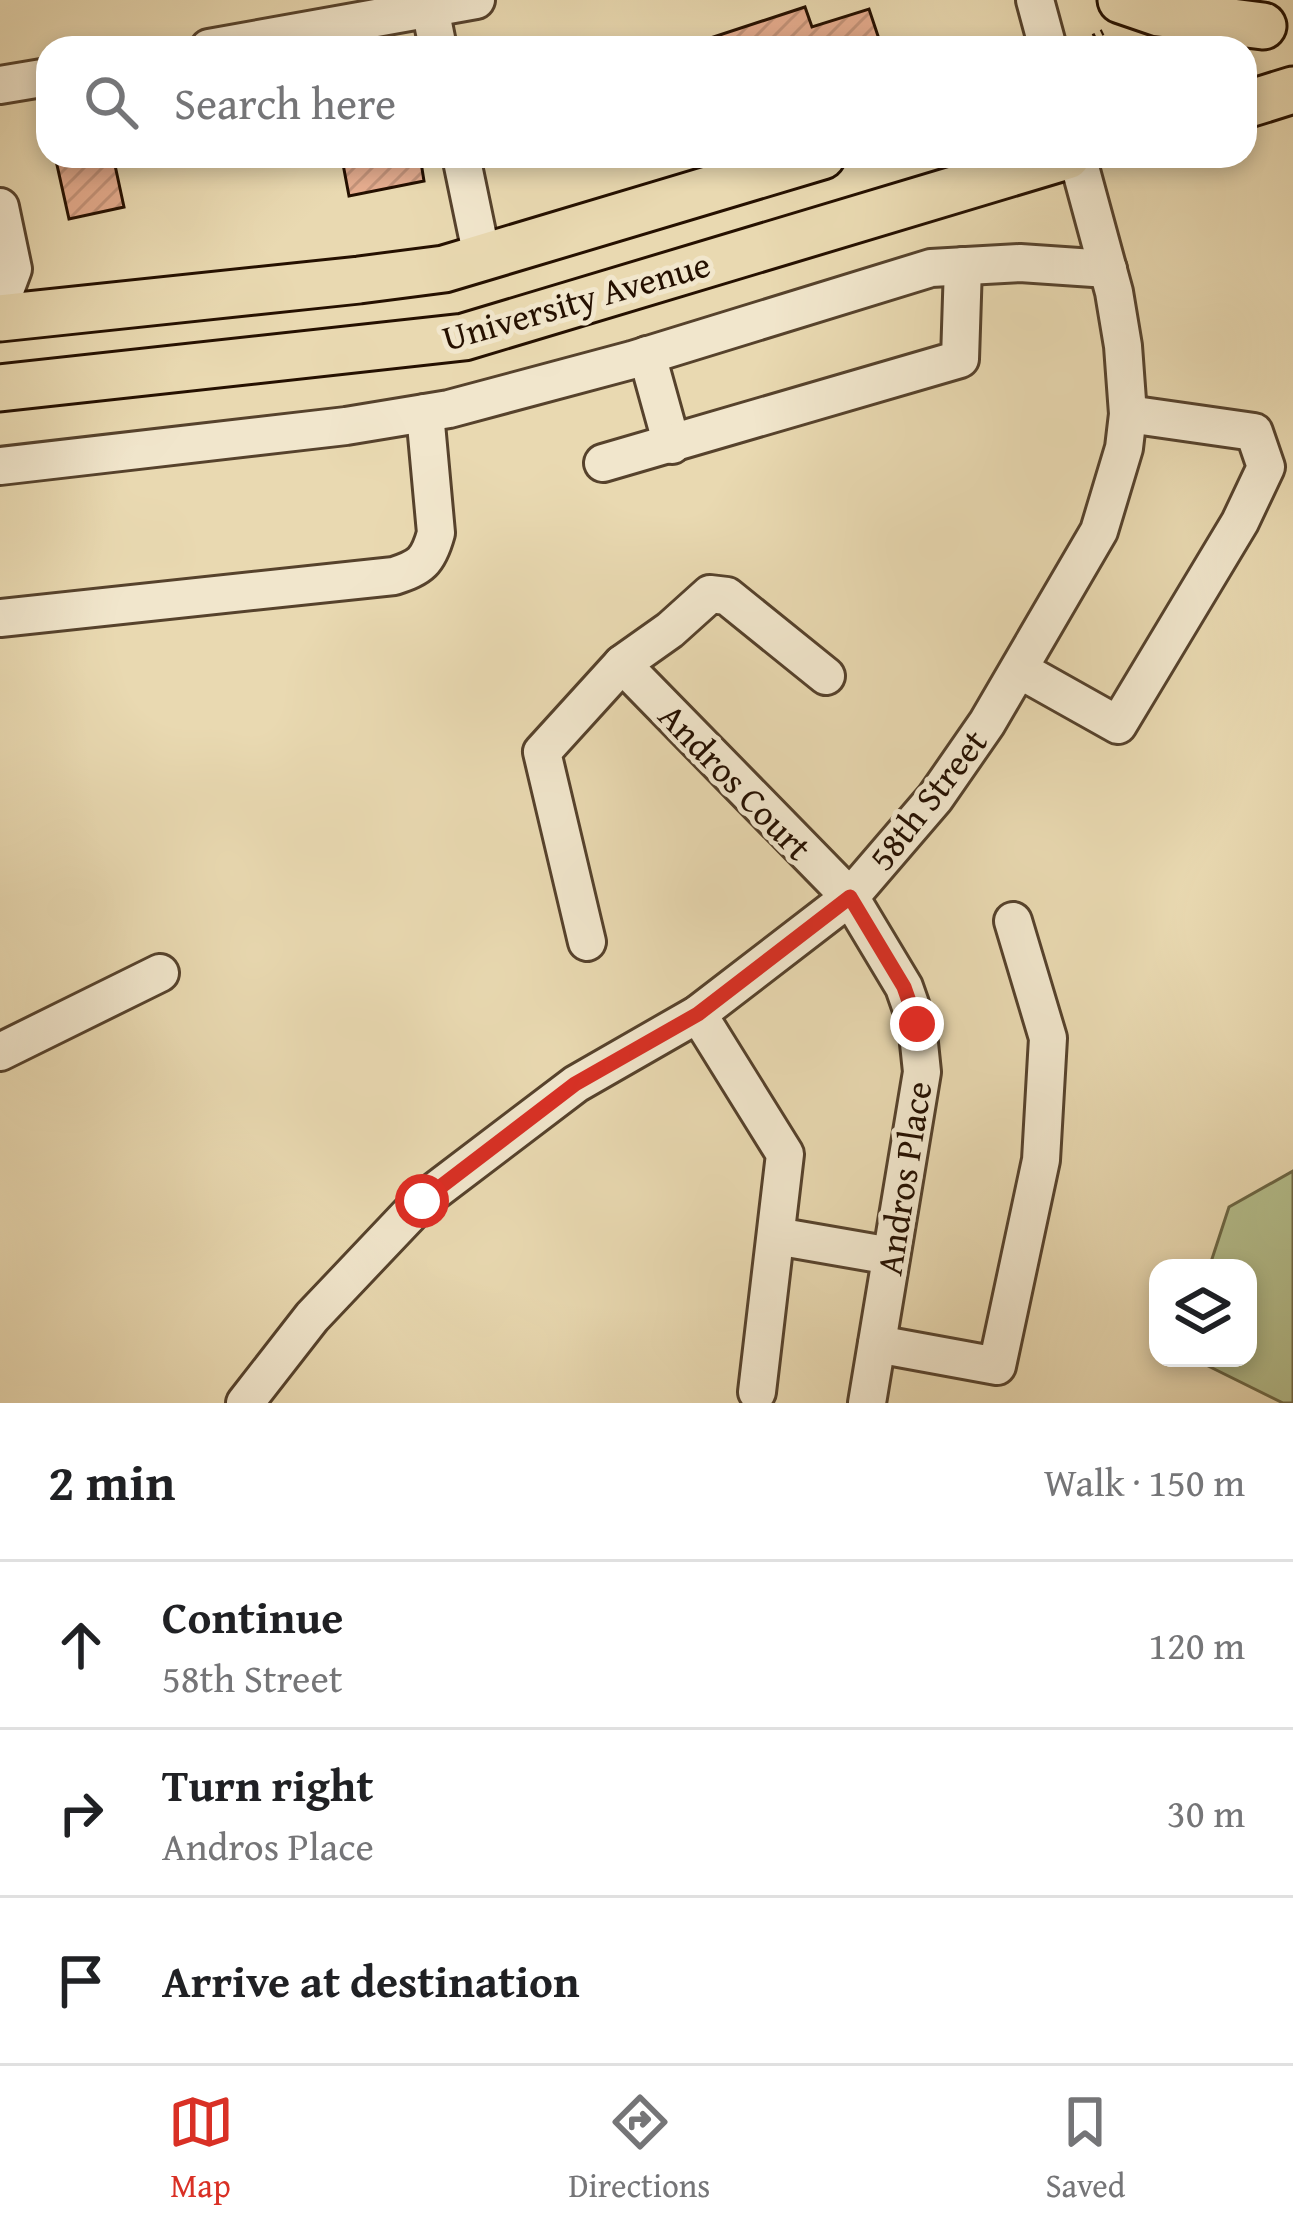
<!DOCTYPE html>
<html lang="en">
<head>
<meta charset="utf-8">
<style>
	:root { --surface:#fff; --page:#f6f6f6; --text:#202124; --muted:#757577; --line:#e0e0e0; --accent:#d93025 }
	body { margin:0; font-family:"Gentium Book Plus",serif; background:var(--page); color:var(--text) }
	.controls { position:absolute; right:36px; bottom:36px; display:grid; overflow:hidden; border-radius:24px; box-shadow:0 6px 18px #0003 }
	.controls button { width:108px; height:108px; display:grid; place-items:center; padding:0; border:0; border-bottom:3px solid var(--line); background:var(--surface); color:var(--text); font:60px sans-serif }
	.stop { position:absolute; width:36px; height:36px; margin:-27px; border:9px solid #d93025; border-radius:50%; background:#fff }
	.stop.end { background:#d93025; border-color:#fff; box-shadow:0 3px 12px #0008 }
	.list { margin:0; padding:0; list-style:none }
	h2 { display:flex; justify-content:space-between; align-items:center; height:156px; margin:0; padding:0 48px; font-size:51px }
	h2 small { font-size:39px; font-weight:400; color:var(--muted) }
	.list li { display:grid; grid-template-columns:78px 1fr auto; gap:36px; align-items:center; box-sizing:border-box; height:168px; padding:0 48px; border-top:3px solid var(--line) }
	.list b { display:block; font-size:45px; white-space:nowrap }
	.list p { margin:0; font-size:39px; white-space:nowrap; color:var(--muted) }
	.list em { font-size:39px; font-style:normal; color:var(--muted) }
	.icon { flex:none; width:66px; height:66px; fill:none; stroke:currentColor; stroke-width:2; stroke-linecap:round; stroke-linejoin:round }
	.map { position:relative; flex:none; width:1293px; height:1403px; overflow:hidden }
	.search { position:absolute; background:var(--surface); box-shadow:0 6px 18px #0003; left:36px; right:36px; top:36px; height:132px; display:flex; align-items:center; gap:30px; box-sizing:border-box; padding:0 42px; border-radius:36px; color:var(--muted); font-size:45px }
	.sheet { height:660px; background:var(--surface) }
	nav { display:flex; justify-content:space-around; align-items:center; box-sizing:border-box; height:168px; border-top:3px solid var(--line); background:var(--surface); font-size:33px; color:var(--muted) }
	nav a { display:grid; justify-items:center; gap:6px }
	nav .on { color:var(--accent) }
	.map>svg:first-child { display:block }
	.grass { fill:#b5bf8d; stroke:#6d6846; stroke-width:3 }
	.building { fill:url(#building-hatch); stroke:#251000; stroke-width:3 }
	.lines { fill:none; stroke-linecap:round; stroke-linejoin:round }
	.minor-casing { stroke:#56422c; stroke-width:42 }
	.major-casing { stroke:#251000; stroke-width:51 }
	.path { stroke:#251000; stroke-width:6; stroke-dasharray:3 6; stroke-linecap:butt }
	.minor { stroke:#f1e6cc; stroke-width:36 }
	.major { stroke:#e9d9b1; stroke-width:45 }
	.route { stroke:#d93025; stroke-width:15 }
	.labels { text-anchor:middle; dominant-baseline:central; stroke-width:10; stroke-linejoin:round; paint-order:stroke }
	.street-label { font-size:36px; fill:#251000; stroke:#f1e6cc }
</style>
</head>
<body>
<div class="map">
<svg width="1293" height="1403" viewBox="0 0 1293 1403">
	<defs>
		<pattern id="building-hatch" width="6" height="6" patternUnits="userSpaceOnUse" patternTransform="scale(3)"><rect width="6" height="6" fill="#e6ad8f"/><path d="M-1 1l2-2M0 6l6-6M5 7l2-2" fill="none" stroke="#c5947a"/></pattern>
	</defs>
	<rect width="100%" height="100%" fill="#e9d9b1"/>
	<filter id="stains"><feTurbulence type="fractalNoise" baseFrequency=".00167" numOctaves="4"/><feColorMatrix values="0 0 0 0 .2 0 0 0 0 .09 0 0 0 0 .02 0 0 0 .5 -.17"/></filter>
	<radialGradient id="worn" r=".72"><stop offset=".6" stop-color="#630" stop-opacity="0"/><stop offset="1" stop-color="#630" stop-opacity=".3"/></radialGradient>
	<polygon class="grass" points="1293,1171 1293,1403 1283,1403 1192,1358 1248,1358 1248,1268 1209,1268 1229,1207"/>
	<g class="building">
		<polygon points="805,7 812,27 869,9 882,48 680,48"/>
		<polygon points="55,156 113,156 124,207 69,219"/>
		<polygon points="332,156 420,156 424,181 349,196 343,164 334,166"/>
	</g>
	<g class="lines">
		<defs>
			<g id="minor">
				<polyline points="1035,0 1048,48"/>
				<polyline points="430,8 438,48"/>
				<polyline points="209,48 476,0"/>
				<polyline points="0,85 48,77"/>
				<polyline points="461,156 482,257"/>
				<polyline points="0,207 13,269 0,304"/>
				<polyline points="647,355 672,445"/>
				<polyline points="603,463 960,359 963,266"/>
				<polyline points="0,466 346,426 449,409 632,360 931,268 1020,263 1108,269"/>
				<path d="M 0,618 L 394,576 C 421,567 428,562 436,533 L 425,413"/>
				<polyline points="622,664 850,897 904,987 917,1024 922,1072 867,1403"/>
				<polyline points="1020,670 1118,725 1240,522 1266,467 1254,432 1128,414"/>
				<polyline points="587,942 542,752 622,664 670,630 710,594 727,596 826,676"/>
				<polyline points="698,1014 785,1154 757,1392"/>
				<polyline points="0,1052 160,973"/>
				<polyline points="776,1236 891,1256"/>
				<polyline points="877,1344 997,1366 1041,1160 1048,1038 1013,921"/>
				<polyline points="245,1403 312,1317 422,1201 576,1084 698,1014 850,897 935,798 987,723 1099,531 1124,448 1128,414 1123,346 1114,292 1077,156"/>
			</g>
			<g id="major">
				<polyline points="1121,0 1159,13 1263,26"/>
				<polyline points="1245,105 1293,90"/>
				<polyline points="0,318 359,280 444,269 822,156"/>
				<polyline points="0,388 464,337 1067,156"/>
			</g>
		</defs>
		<use href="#minor" class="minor-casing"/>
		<use href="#major" class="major-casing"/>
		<polyline class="path" points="1085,41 1103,32"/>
		<use href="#minor" class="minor"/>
		<use href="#major" class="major"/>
	</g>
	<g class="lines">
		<polyline class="route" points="422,1201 575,1084 698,1014 850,897 904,987 917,1024"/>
	</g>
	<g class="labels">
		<g class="street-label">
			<text transform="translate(576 300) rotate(-16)">University Avenue</text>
			<text transform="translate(736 781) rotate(46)">Andros Court</text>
			<text transform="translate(927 799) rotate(-52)">58th Street</text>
			<text transform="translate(903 1178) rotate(-81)">Andros Place</text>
		</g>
	</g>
	<rect width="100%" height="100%" filter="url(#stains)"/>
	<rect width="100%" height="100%" fill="url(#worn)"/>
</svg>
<div class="controls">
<button><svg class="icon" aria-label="layers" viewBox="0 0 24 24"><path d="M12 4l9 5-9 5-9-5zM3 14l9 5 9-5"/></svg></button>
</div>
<div class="stop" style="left:422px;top:1201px"></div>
<div class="stop end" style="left:917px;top:1024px"></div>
<div class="search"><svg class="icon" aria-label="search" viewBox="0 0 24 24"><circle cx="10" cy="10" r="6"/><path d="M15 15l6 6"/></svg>Search here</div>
</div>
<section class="sheet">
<h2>2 min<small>Walk · 150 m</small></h2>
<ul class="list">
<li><svg class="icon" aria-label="ahead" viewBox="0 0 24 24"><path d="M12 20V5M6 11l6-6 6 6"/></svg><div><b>Continue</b><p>58th Street</p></div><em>120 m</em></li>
<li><svg class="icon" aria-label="right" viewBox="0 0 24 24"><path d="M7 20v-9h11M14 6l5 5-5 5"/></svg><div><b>Turn right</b><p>Andros Place</p></div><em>30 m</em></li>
<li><svg class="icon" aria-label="arrive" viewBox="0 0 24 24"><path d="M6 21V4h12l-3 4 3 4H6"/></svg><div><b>Arrive at destination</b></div></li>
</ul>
</section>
<nav>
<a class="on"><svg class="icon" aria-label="map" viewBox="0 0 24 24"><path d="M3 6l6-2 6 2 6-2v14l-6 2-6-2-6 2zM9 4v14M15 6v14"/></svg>Map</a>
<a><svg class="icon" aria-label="directions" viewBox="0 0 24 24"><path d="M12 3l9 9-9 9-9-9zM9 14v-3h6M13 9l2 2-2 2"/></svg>Directions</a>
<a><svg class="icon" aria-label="saved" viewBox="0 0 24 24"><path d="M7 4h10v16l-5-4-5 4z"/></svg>Saved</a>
</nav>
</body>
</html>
